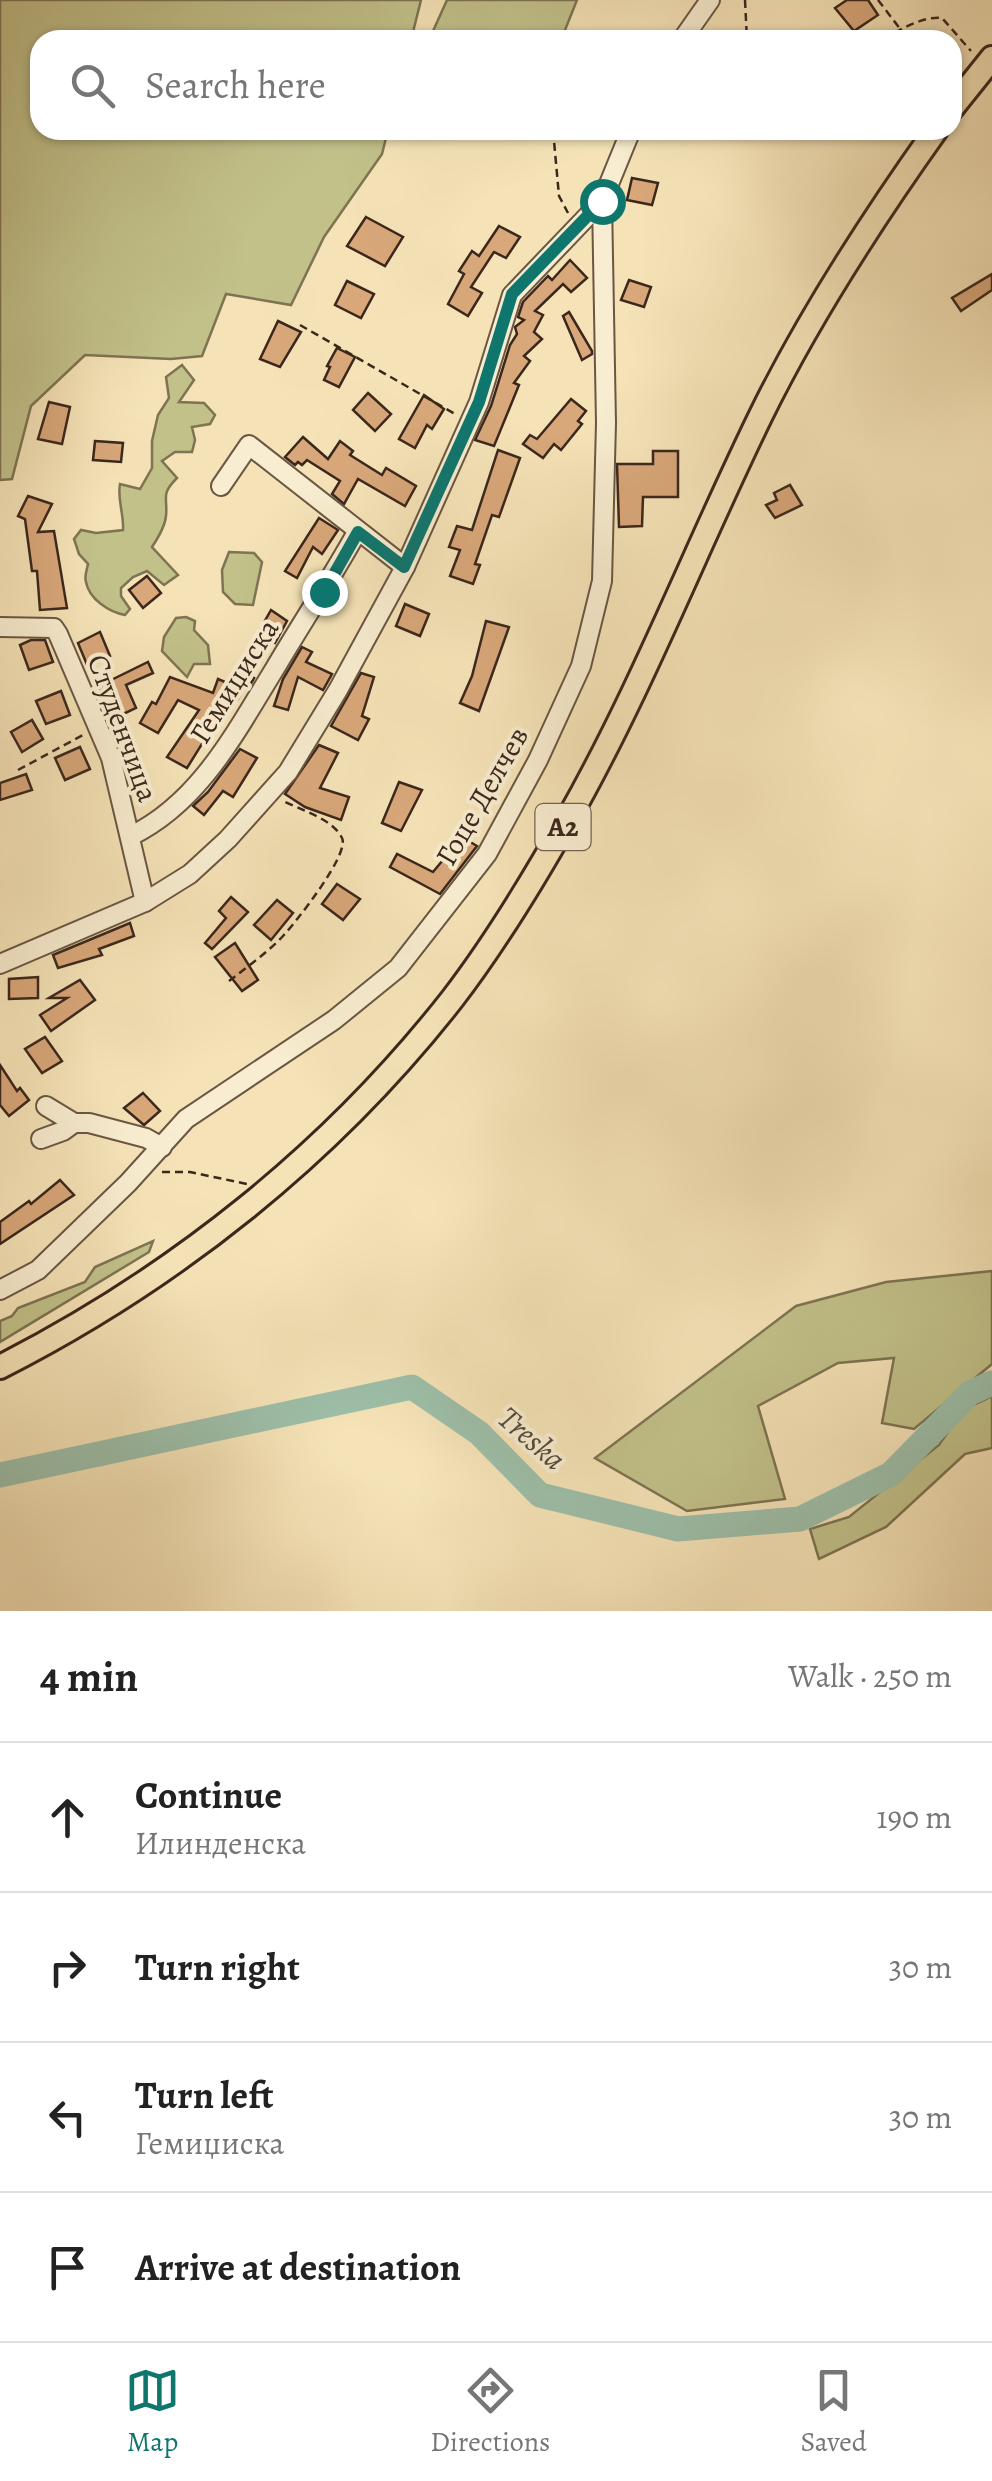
<!DOCTYPE html>
<html lang="en">
<head>
<meta charset="utf-8">
<style>
	:root { --surface:#fff; --page:#f2f2f2; --text:#222; --muted:#767676; --line:#e0e0e0; --accent:#0f766e }
	body { margin:0; font-family:Alegreya,serif; background:var(--page); color:var(--text) }
	.stop { position:absolute; width:30px; height:30px; margin:-22px; border:8px solid #0f766e; border-radius:50%; background:#fff }
	.stop.end { background:#0f766e; border-color:#fff; box-shadow:0 2px 10px #0008 }
	.list { margin:0; padding:0; list-style:none }
	h2 { display:flex; justify-content:space-between; align-items:center; height:130px; margin:0; padding:0 40px; font-size:42px }
	h2 small { font-size:32px; font-weight:400; color:var(--muted) }
	.list li { display:grid; grid-template-columns:65px 1fr auto; gap:30px; align-items:center; box-sizing:border-box; height:150px; padding:0 40px; border-top:2px solid var(--line) }
	.list b { display:block; font-size:38px; white-space:nowrap }
	.list p { margin:0; font-size:32px; white-space:nowrap; color:var(--muted) }
	.list em { font-size:32px; font-style:normal; color:var(--muted) }
	.icon { flex:none; width:55px; height:55px; fill:none; stroke:currentColor; stroke-width:2; stroke-linecap:round; stroke-linejoin:round }
	.map { position:relative; flex:none; width:992px; height:1611px; overflow:hidden }
	.search { position:absolute; background:var(--surface); box-shadow:0 2px 8px #0004; left:30px; right:30px; top:30px; height:110px; display:flex; align-items:center; gap:25px; box-sizing:border-box; padding:0 35px; border-radius:30px; color:var(--muted); font-size:38px }
	.sheet { height:730px; background:var(--surface) }
	nav { display:flex; justify-content:space-around; align-items:center; box-sizing:border-box; height:140px; border-top:2px solid var(--line); background:var(--surface); font-size:28px; color:var(--muted) }
	nav a { display:grid; justify-items:center; gap:5px }
	nav .on { color:var(--accent) }
	.map>svg:first-child { display:block }
	.green { fill:#c2c18a; stroke:#7e7453; stroke-width:2.5 }
	.lines { fill:none; stroke-linecap:round; stroke-linejoin:round }
	.river { stroke:#9dbfa9; stroke-width:25 }
	.building { fill:#d8a77a; stroke:#3b271c; stroke-width:2.5 }
	.minor-casing { stroke:#6a5643; stroke-width:22 }
	.major-casing { stroke:#3b271c; stroke-width:28 }
	.path { stroke:#3b271c; stroke-width:2.5; stroke-dasharray:8 5; stroke-linecap:butt }
	.minor { stroke:#f8edd0; stroke-width:18 }
	.major { stroke:#f5e3b7; stroke-width:22 }
	.route { stroke:#0f766e; stroke-width:12 }
	.labels { text-anchor:middle; dominant-baseline:central; stroke-width:8; stroke-linejoin:round; paint-order:stroke }
	.shield { fill:#f8edd0; stroke:#746252; stroke-width:2.5 }
	.shield-label { font-size:28px; font-weight:bold; fill:#3b271c }
	.street-label { font-size:30px; fill:#3b271c; stroke:#f8edd0 }
	.water-label { font-size:32px; font-style:italic; fill:#544d3f; stroke:#f8edd0 }
</style>
</head>
<body>
<div class="map">
<svg width="992" height="1611" viewBox="0 0 992 1611">
	<rect width="100%" height="100%" fill="#f5e3b7"/>
	<filter id="stains"><feTurbulence type="fractalNoise" baseFrequency=".002" numOctaves="4"/><feColorMatrix values="0 0 0 0 .2 0 0 0 0 .09 0 0 0 0 .02 0 0 0 .5 -.17"/></filter>
	<radialGradient id="worn" r=".72"><stop offset=".6" stop-color="#630" stop-opacity="0"/><stop offset="1" stop-color="#630" stop-opacity=".3"/></radialGradient>
	<g class="green">
		<polygon points="0,0 421,0 411,40 40,40 40,130 388,130 382,154 324,237 291,305 226,294 202,356 171,359 85,355 31,406 12,479 0,480"/>
		<polygon points="447,0 577,0 561,40 429,40"/>
		<path d="M 182,365 L 194,380 L 179,402 L 204,403 L 215,415 L 210,424 L 192,427 L 195,440 L 192,452 L 175,452 L 162,461 L 177,478 C 160,495 168,497 166,516 C 165,527 158,538 152,547 L 178,575 L 164,585 L 147,571 L 133,577 L 121,588 L 121,596 L 130,609 L 125,615 C 109,612 89,599 86,582 C 84,576 87,570 88,564 L 79,554 L 74,539 L 81,530 L 96,533 L 123,530 C 124,513 117,500 120,484 L 140,489 L 152,468 L 152,441 L 158,415 L 169,398 L 166,377 Z"/>
		<polygon points="229,552 254,553 262,562 253,605 235,604 223,592 222,570"/>
		<polygon points="186,617 195,621 194,630 208,645 210,664 194,664 187,677 162,651 164,637 176,618"/>
		<polygon points="153,1241 149,1252 0,1342 0,1321 12,1316 18,1308 85,1282 95,1267"/>
		<polygon points="992,1271 992,1364 914,1429 882,1423 894,1358 838,1363 758,1406 785,1499 687,1511 595,1458 796,1306 886,1282"/>
		<polygon points="992,1396 992,1448 965,1454 886,1527 819,1559 810,1529 849,1517 939,1445 963,1410"/>
	</g>
	<g class="lines">
		<polyline class="river" points="0,1475 412,1387 479,1433 540,1495 678,1529 800,1519 891,1474 970,1393 992,1383"/>
	</g>
	<g class="building">
		<polygon points="847,0 868,0 878,15 854,31 835,8"/>
		<polygon points="632,178 658,183 652,205 627,200"/>
		<polygon points="366,217 403,237 385,266 347,246"/>
		<polygon points="499,226 520,237 506,258 494,252 471,287 482,293 468,316 448,304 464,274 459,271 472,251 479,256"/>
		<polygon points="570,260 587,278 571,292 563,284 535,311 543,315 534,332 542,339 524,356 530,361 514,383 519,385 494,446 475,440 491,406 510,345 517,334 515,327 524,320 518,317 523,302 548,276 552,280"/>
		<polygon points="992,274 992,290 961,311 952,298"/>
		<polygon points="629,280 651,287 644,307 621,300"/>
		<polygon points="347,281 374,294 361,318 335,305"/>
		<polygon points="569,312 592,351 592,354 582,360 563,316"/>
		<polygon points="278,321 301,332 280,367 260,359"/>
		<polygon points="337,348 355,357 339,387 324,380 330,367 327,366"/>
		<polygon points="368,393 391,414 375,431 353,410"/>
		<polygon points="424,395 444,409 432,429 427,425 415,448 399,439"/>
		<polygon points="571,399 586,411 578,421 582,424 561,450 554,444 543,458 523,444 530,435 537,439"/>
		<polygon points="49,402 70,407 62,444 38,439"/>
		<polygon points="303,437 328,459 340,441 353,451 350,455 382,475 386,468 416,486 405,506 358,479 344,504 332,494 340,481 307,460 302,465 298,462 295,465 285,457"/>
		<polygon points="95,441 123,443 121,462 93,460"/>
		<polygon points="498,450 520,458 499,517 492,515 475,564 480,565 473,584 450,576 460,550 449,547 457,526 472,530"/>
		<polygon points="653,451 678,451 678,497 643,497 642,526 619,527 617,464 653,464"/>
		<polygon points="790,485 802,505 775,518 766,505 777,500 774,493"/>
		<polygon points="28,496 52,504 38,532 54,531 67,608 40,610 37,571 32,571 25,519 18,516"/>
		<polygon points="319,518 338,530 322,554 313,547 297,578 285,571"/>
		<polygon points="147,576 161,593 143,608 129,590"/>
		<polygon points="405,604 429,614 420,636 396,626"/>
		<polygon points="271,610 287,621 275,643 258,633"/>
		<polygon points="486,621 509,627 479,711 460,703 472,676"/>
		<polygon points="100,632 110,656 88,667 78,643"/>
		<polygon points="31,640 45,640 53,662 29,670 20,645"/>
		<polygon points="302,647 312,652 306,662 332,674 323,690 298,677 288,710 274,706 283,679"/>
		<polygon points="148,662 153,673 126,685 136,708 113,719 99,686"/>
		<polygon points="238,671 254,678 248,689 244,687 238,699 231,697 187,768 167,757 199,710 178,700 158,733 140,723 152,702 156,704 170,677 213,693 218,679 232,685"/>
		<polygon points="361,673 374,677 362,716 369,719 358,740 331,726"/>
		<polygon points="61,691 70,715 46,724 36,701"/>
		<polygon points="32,720 43,739 22,752 11,732"/>
		<polygon points="319,745 338,753 320,788 349,797 341,820 305,807 285,794"/>
		<polygon points="80,747 90,769 65,780 55,758"/>
		<polygon points="240,749 257,758 233,797 223,791 204,815 193,806 208,792"/>
		<polygon points="26,774 32,790 0,800 0,783"/>
		<polygon points="399,782 422,790 401,831 382,823"/>
		<polygon points="462,837 477,846 440,894 390,867 397,854 433,872"/>
		<polygon points="337,884 360,899 343,920 322,904"/>
		<polygon points="231,897 248,912 212,949 205,943 226,918 219,911"/>
		<polygon points="277,900 293,913 271,940 254,925"/>
		<polygon points="130,923 134,936 99,949 102,955 58,968 53,955"/>
		<polygon points="235,943 258,980 242,991 215,957"/>
		<polygon points="38,977 38,998 9,999 9,979"/>
		<polygon points="80,980 95,1000 51,1031 40,1015 67,998 49,998"/>
		<polygon points="45,1037 62,1061 42,1073 25,1049"/>
		<polygon points="0,1065 17,1091 20,1088 29,1100 9,1116 0,1105"/>
		<polygon points="143,1093 160,1111 144,1125 124,1108"/>
		<polygon points="60,1180 74,1195 0,1244 0,1222 29,1201 31,1204"/>
	</g>
	<g class="lines">
		<defs>
			<g id="minor">
				<polyline points="682,40 710,0"/>
				<polyline points="221,486 249,445 405,567"/>
				<polyline points="0,627 54,628 58,634 111,758 145,902"/>
				<path d="M 131,836 C 200,802 235,733 274,670 C 301,624 331,579 357,532"/>
				<polyline points="0,964 145,902 190,874 228,839 288,772 338,690 405,567 479,402 512,295 602,201"/>
				<polyline points="46,1106 74,1123 89,1123 146,1138 162,1147"/>
				<polyline points="41,1139 63,1131 74,1123"/>
				<polyline points="0,1290 38,1270 128,1183 186,1119 334,1020 398,968 487,854 538,760 581,666 602,581 606,423 602,201 631,130"/>
			</g>
			<g id="major">
				<polyline points="952,108 992,58"/>
				<path d="M 0,1367 C 175,1278 332,1153 453,998 C 496,942 534,879 569,817 C 642,688 696,548 761,415 C 810,315 872,220 936,130"/>
			</g>
		</defs>
		<use href="#minor" class="minor-casing"/>
		<use href="#major" class="major-casing"/>
		<g class="path">
			<polyline points="745,0 747,40"/>
			<polyline points="878,0 901,30"/>
			<path d="M 887,40 L 886,37 C 902,29 923,16 942,18 L 971,51"/>
			<polyline points="553,130 559,196 568,213"/>
			<polyline points="300,325 455,414"/>
			<polyline points="18,770 83,735"/>
			<path d="M 229,981 C 247,967 267,953 283,936 C 296,922 350,854 342,838 C 333,819 301,810 283,801"/>
			<polyline points="162,1172 190,1172 247,1184"/>
		</g>
		<use href="#minor" class="minor"/>
		<use href="#major" class="major"/>
	</g>
	<g class="lines">
		<polyline class="route" points="324,592 358,532 404,567 479,402 512,294 602,201"/>
	</g>
	<g class="labels">
		<rect class="shield" x="535.5" y="804" width="55" height="46" rx="8"/>
		<g class="shield-label">
			<text x="563" y="827">A2</text>
		</g>
		<g class="street-label">
			<text transform="translate(234 681) rotate(-58)">Гемиџиска</text>
			<text transform="translate(123 728) rotate(70)">Студенчица</text>
			<text transform="translate(482 796) rotate(-60)">Гоце Делчев</text>
		</g>
		<g class="water-label">
			<text transform="translate(532 1438) rotate(41)">Treska</text>
		</g>
	</g>
	<rect width="100%" height="100%" filter="url(#stains)"/>
	<rect width="100%" height="100%" fill="url(#worn)"/>
</svg>
<div class="stop" style="left:602px;top:201px"></div>
<div class="stop end" style="left:324px;top:592px"></div>
<div class="search"><svg class="icon" aria-label="search" viewBox="0 0 24 24"><circle cx="10" cy="10" r="6"/><path d="M15 15l6 6"/></svg>Search here</div>
</div>
<section class="sheet">
<h2>4 min<small>Walk · 250 m</small></h2>
<ul class="list">
<li><svg class="icon" aria-label="ahead" viewBox="0 0 24 24"><path d="M12 20V5M6 11l6-6 6 6"/></svg><div><b>Continue</b><p>Илинденска</p></div><em>190 m</em></li>
<li><svg class="icon" aria-label="right" viewBox="0 0 24 24"><path d="M7 20v-9h11M14 6l5 5-5 5"/></svg><div><b>Turn right</b></div><em>30 m</em></li>
<li><svg class="icon" aria-label="left" viewBox="0 0 24 24"><path d="M17 20v-9H6M10 6l-5 5 5 5"/></svg><div><b>Turn left</b><p>Гемиџиска</p></div><em>30 m</em></li>
<li><svg class="icon" aria-label="arrive" viewBox="0 0 24 24"><path d="M6 21V4h12l-3 4 3 4H6"/></svg><div><b>Arrive at destination</b></div></li>
</ul>
</section>
<nav>
<a class="on"><svg class="icon" aria-label="map" viewBox="0 0 24 24"><path d="M3 6l6-2 6 2 6-2v14l-6 2-6-2-6 2zM9 4v14M15 6v14"/></svg>Map</a>
<a><svg class="icon" aria-label="directions" viewBox="0 0 24 24"><path d="M12 3l9 9-9 9-9-9zM9 14v-3h6M13 9l2 2-2 2"/></svg>Directions</a>
<a><svg class="icon" aria-label="saved" viewBox="0 0 24 24"><path d="M7 4h10v16l-5-4-5 4z"/></svg>Saved</a>
</nav>
</body>
</html>
